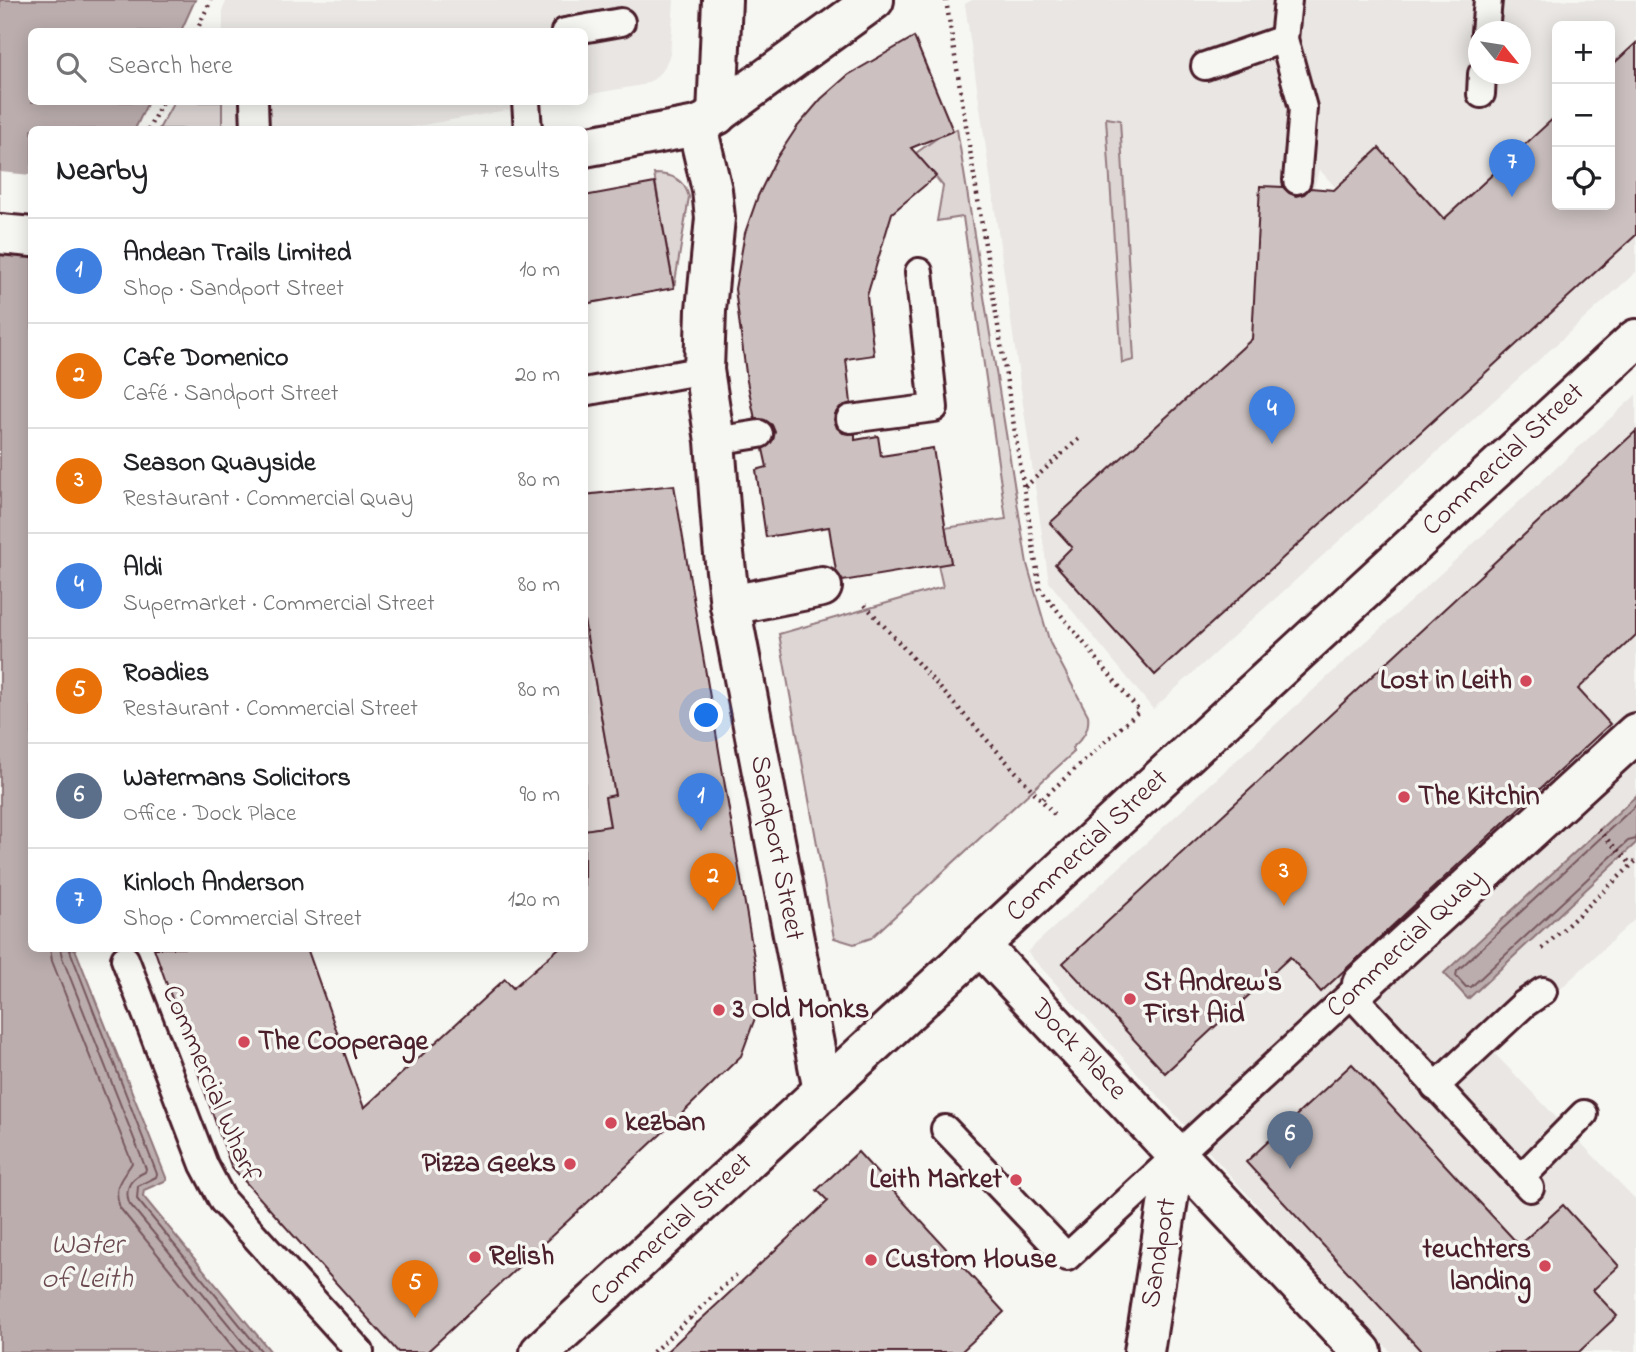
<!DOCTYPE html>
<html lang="en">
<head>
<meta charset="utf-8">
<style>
	:root { --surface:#fff; --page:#f2f2f2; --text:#202124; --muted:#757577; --line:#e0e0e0; --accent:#2563eb }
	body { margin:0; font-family:"Indie Flower",sans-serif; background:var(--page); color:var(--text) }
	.controls { position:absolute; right:21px; top:21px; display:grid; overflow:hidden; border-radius:10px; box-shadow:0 4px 18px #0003 }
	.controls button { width:63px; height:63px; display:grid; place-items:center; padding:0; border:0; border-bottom:2px solid var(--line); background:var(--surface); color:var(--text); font:35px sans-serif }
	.compass { position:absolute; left:1468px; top:21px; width:63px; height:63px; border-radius:50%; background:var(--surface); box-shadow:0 4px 18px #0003; rotate:120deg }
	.you { position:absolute; left:707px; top:716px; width:24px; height:24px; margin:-18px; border:5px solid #fff; border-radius:50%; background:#1a73e8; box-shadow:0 0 0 10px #1a73e833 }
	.badge { display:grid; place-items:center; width:46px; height:46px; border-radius:50%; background:var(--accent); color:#fff; font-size:23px; font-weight:700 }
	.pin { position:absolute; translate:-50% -58px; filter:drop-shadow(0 2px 4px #0008) }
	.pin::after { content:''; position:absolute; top:37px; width:24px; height:21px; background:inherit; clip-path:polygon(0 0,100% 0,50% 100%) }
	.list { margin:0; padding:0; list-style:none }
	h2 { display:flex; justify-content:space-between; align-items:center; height:91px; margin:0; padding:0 28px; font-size:30px }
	h2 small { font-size:23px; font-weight:400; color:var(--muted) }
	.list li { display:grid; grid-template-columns:46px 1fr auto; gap:21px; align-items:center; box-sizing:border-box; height:105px; padding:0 28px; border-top:2px solid var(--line) }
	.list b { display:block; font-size:26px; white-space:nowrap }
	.list p { margin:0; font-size:23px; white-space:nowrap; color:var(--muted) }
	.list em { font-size:23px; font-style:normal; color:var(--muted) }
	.icon { flex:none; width:38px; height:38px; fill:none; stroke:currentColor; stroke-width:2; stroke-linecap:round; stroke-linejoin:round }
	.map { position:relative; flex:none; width:1636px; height:1352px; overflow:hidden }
	.search { position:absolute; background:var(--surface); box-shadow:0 4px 18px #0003; left:28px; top:28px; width:560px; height:77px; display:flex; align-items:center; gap:18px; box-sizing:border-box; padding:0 24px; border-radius:10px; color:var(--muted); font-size:26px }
	.panel { position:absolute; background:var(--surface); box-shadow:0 4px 18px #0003; left:28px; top:126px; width:560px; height:826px; border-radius:10px }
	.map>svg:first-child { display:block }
	.built { fill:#e9e6e3; fill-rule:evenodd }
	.green { fill:#ddd6d5; stroke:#947a80; stroke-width:2 }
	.water { fill:#bbadae; stroke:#8e747a; stroke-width:2 }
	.pier { fill:#f6f6f2 }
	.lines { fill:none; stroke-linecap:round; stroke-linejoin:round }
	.shore { stroke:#77585f; stroke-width:2 }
	.building { fill:#ccc1c0; stroke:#4a1f2b; stroke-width:2 }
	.lane-casing { stroke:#4a1f2b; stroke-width:32 }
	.street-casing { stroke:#4a1f2b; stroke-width:44 }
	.primary-casing { stroke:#4a1f2b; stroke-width:44 }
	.path { stroke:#4a1f2b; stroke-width:4.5; stroke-dasharray:2 5; stroke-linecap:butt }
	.lane { stroke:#f6f6f2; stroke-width:26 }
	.street { stroke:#f6f6f2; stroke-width:38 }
	.primary { stroke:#f6f6f2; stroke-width:38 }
	.poi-dot { fill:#d1495b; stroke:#f6f6f2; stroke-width:2.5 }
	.labels { text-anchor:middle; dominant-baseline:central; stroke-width:7; stroke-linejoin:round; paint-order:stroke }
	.street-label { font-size:28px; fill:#4a1f2b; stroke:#f6f6f2 }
	.poi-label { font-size:28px; font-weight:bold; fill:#4a1f2b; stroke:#f6f6f2; text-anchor:start }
	.water-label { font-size:30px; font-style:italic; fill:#6c4a52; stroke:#f6f6f2 }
</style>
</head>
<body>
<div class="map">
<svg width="1636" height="1352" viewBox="0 0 1636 1352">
	<rect width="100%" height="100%" fill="#f6f6f2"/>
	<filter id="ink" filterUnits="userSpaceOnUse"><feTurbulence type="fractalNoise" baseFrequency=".0143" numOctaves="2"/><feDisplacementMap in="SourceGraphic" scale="14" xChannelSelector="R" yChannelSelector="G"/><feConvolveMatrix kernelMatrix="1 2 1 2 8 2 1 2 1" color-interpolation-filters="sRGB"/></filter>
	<g filter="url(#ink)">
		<g class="built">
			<polygon points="227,0 674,0 670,54 664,68 654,79 642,85 585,95 584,32 223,32 223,9"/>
			<path d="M 972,0 L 1636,0 L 1636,272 L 1153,709 L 1049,582 L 965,4 ZM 1557,26 L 1610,26 L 1610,205 L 1557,205 ZM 1478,32 L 1520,32 L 1520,74 L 1478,74 ZM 1319,169 L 1462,328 L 1461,329 L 1334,190 L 1314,188 Z"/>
			<polygon points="222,102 551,102 400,129 222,130"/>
			<polygon points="1636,395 1636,918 1493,1052 1636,1200 1636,1352 1391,1352 1027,952"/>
		</g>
		<g class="green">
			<polygon points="174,102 222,102 222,129 159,129"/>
			<polygon points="1106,118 1120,120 1134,360 1122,363"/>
			<path d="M 957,129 L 1027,564 L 1050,643 L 1088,715 C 1090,730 1082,739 1072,748 L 1074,752 L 871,938 L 854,944 L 834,938 L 779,634 L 943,587 L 938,565 L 951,563 L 945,528 L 1006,519 L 963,217 L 937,221 L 943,186 L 916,153 L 940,136 Z"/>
			<path d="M 654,174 C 672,174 684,179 689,197 L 674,288 Z"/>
			<polygon points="584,619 615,795 605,798 610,826 585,830"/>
		</g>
		<g class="water">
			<polygon points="0,0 195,0 181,31 32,32 32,102 148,102 135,129 32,130 32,948 75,949 167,1180 144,1190 143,1196 271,1352 0,1352"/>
			<polygon points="1636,796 1636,843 1468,999 1444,973"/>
		</g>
		<polygon class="pier" points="0,172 31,175 31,259 0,255"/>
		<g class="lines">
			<g class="shore">
				<polyline points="1636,805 1457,971 1456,976 1466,987 1471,987 1628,841 1636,839"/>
				<path d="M 50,948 L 52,961 L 132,1163 C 122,1179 112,1185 120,1208 L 237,1352"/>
				<path d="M 60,948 L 62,957 L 146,1169 L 145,1172 C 131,1178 124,1187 129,1203 L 251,1352"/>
				<polyline points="69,948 157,1174 156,1177 138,1186 137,1199 262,1352"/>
			</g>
		</g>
		<g class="building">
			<polygon points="914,37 953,131 911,148 936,176 892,213 867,296 874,355 846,359 851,403 840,407 835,414 834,420 837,428 843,433 855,434 855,440 878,436 881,456 933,448 951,563 843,581 836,571 829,527 766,537 756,470 767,467 763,449 773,440 775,432 772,425 765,420 755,419 747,381 735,289 745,233 758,196 776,159 797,127 821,99 848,75"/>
			<polygon points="1636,43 1636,235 1155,675 1055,564 1072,547 1050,523 1252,339 1260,186 1283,187 1289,193 1296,196 1304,194 1310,188 1334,190 1379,148 1444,219 1557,115 1557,205 1610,205 1610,67"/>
			<polygon points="655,183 674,288 584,304 584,196"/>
			<polygon points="1636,431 1636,635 1578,689 1610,724 1321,992 1290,957 1165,1073 1063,963"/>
			<polygon points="674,485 756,969 758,1002 755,1018 741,1056 660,1135 427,1352 398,1352 231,1166 154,948 307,948 364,1108 505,979 513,988 559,948 584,948 584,830 610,826 605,797 615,795 584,620 584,495"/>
			<polygon points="1352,1064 1519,1245 1563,1205 1619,1266 1593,1290 1617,1316 1579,1352 1422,1352 1246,1162"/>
			<polygon points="858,1152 1004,1312 961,1352 666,1352 828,1201 817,1190"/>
		</g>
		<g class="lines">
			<defs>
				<g id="lane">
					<polyline points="1288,0 1284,39 1303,108 1297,180"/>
					<polyline points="565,32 621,22"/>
					<polyline points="1485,32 1488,0"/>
					<polyline points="1205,66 1284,39"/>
					<polyline points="1481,94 1482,74"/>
					<polyline points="254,102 255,130"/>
					<polyline points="526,102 528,130"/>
					<polyline points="584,392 704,370"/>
					<polyline points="850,419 934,408 919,272"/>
					<polyline points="715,441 759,434"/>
					<polyline points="125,959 204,1165 223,1201 360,1352"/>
					<polyline points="1351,994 1530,1188"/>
					<polyline points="1435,1087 1524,1004 1543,991"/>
					<polyline points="945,1129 1067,1257 1362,984"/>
					<polyline points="1521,1178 1584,1114"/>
				</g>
				<g id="street">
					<polyline points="717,115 722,0"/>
					<polyline points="697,126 712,190 715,218 706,310 704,370 715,441 723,545 730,605 823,1091"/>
					<polyline points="584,147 697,126 706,122 874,0"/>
					<polyline points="0,234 32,237"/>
					<polyline points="730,605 822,587"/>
					<polyline points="980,945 1362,1352"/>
					<polyline points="1362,984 1636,733"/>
					<polyline points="1144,1352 1175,1155"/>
				</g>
				<polyline id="primary" points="540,1352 1636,339"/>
			</defs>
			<use href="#lane" class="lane-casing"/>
			<use href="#street" class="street-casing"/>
			<use href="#primary" class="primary-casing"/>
			<g class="path">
				<polyline points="946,0 1040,589 1139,711 1041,800"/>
				<polyline points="196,32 211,0"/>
				<polyline points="148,130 162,102"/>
				<polyline points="1025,487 1082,436"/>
				<polyline points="865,605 1054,814"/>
				<polyline points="1598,830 1632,865"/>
				<polyline points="1542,949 1636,861"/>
				<polyline points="690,1318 696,1324"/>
				<polyline points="653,1352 736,1275"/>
			</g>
			<use href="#lane" class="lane"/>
			<use href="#street" class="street"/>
			<use href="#primary" class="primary"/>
		</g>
	</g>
	<g class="poi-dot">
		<circle cx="1526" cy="681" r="7"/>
		<circle cx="1404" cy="797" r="7"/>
		<circle cx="1130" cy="999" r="7"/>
		<circle cx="719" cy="1010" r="7"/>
		<circle cx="244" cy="1042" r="7"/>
		<circle cx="611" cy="1123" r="7"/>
		<circle cx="570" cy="1164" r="7"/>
		<circle cx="1016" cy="1180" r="7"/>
		<circle cx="475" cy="1257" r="7"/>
		<circle cx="871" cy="1260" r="7"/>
		<circle cx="1545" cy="1266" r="7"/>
	</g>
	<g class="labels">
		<g class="street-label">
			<text transform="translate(1504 460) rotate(-43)">Commercial Street</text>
			<text transform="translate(1088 846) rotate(-43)">Commercial Street</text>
			<text transform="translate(776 848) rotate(79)">Sandport Street</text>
			<text transform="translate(1406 944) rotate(-43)">Commercial Quay</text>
			<text transform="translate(1078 1050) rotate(47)">Dock Place</text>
			<text transform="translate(210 1084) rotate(67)">Commercial Wharf</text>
			<text transform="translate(672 1230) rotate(-43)">Commercial Street</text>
			<text transform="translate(1160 1253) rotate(-81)">Sandport</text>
		</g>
		<g class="poi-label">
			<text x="1512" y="681" text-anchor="end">Lost in Leith</text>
			<text x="1418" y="797">The Kitchin</text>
			<text x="1144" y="983">St Andrew's<tspan x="1144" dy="32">First Aid</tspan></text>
			<text x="733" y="1010">3 Old Monks</text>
			<text x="258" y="1042">The Cooperage</text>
			<text x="625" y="1123">kezban</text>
			<text x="556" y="1164" text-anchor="end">Pizza Geeks</text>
			<text x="1002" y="1180" text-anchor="end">Leith Market</text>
			<text x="1531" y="1250" text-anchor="end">teuchters<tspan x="1531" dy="32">landing</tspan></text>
			<text x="489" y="1257">Relish</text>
			<text x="885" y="1260">Custom House</text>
		</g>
		<g class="water-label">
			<text x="87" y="1246">Water<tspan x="87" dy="34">of Leith</tspan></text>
		</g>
	</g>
</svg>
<div class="controls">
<button>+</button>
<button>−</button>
<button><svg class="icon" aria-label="locate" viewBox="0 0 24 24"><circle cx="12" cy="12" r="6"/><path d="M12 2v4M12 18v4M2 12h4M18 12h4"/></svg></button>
</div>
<svg class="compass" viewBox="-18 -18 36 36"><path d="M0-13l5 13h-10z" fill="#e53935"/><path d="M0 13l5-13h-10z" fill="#757577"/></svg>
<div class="you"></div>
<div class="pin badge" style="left:701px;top:831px;background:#3f7fe0">1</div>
<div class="pin badge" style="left:713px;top:911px;background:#e8710a">2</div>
<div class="pin badge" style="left:1284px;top:906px;background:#e8710a">3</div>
<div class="pin badge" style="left:1272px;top:444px;background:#3f7fe0">4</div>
<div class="pin badge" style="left:415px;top:1318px;background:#e8710a">5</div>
<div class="pin badge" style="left:1290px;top:1169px;background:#5c6f8a">6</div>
<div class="pin badge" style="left:1512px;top:197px;background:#3f7fe0">7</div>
<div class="search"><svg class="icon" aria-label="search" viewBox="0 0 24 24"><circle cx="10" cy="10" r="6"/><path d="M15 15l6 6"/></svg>Search here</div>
<section class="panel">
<h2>Nearby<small>7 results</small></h2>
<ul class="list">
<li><span class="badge" style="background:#3f7fe0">1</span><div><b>Andean Trails Limited</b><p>Shop · Sandport Street</p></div><em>10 m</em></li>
<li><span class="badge" style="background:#e8710a">2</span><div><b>Cafe Domenico</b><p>Café · Sandport Street</p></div><em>20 m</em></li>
<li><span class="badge" style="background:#e8710a">3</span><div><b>Season Quayside</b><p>Restaurant · Commercial Quay</p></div><em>80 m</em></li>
<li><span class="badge" style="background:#3f7fe0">4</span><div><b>Aldi</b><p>Supermarket · Commercial Street</p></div><em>80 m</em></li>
<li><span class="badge" style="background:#e8710a">5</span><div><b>Roadies</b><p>Restaurant · Commercial Street</p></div><em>80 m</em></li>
<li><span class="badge" style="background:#5c6f8a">6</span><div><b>Watermans Solicitors</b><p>Office · Dock Place</p></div><em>90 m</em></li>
<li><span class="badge" style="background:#3f7fe0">7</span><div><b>Kinloch Anderson</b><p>Shop · Commercial Street</p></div><em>120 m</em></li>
</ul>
</section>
</div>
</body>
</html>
